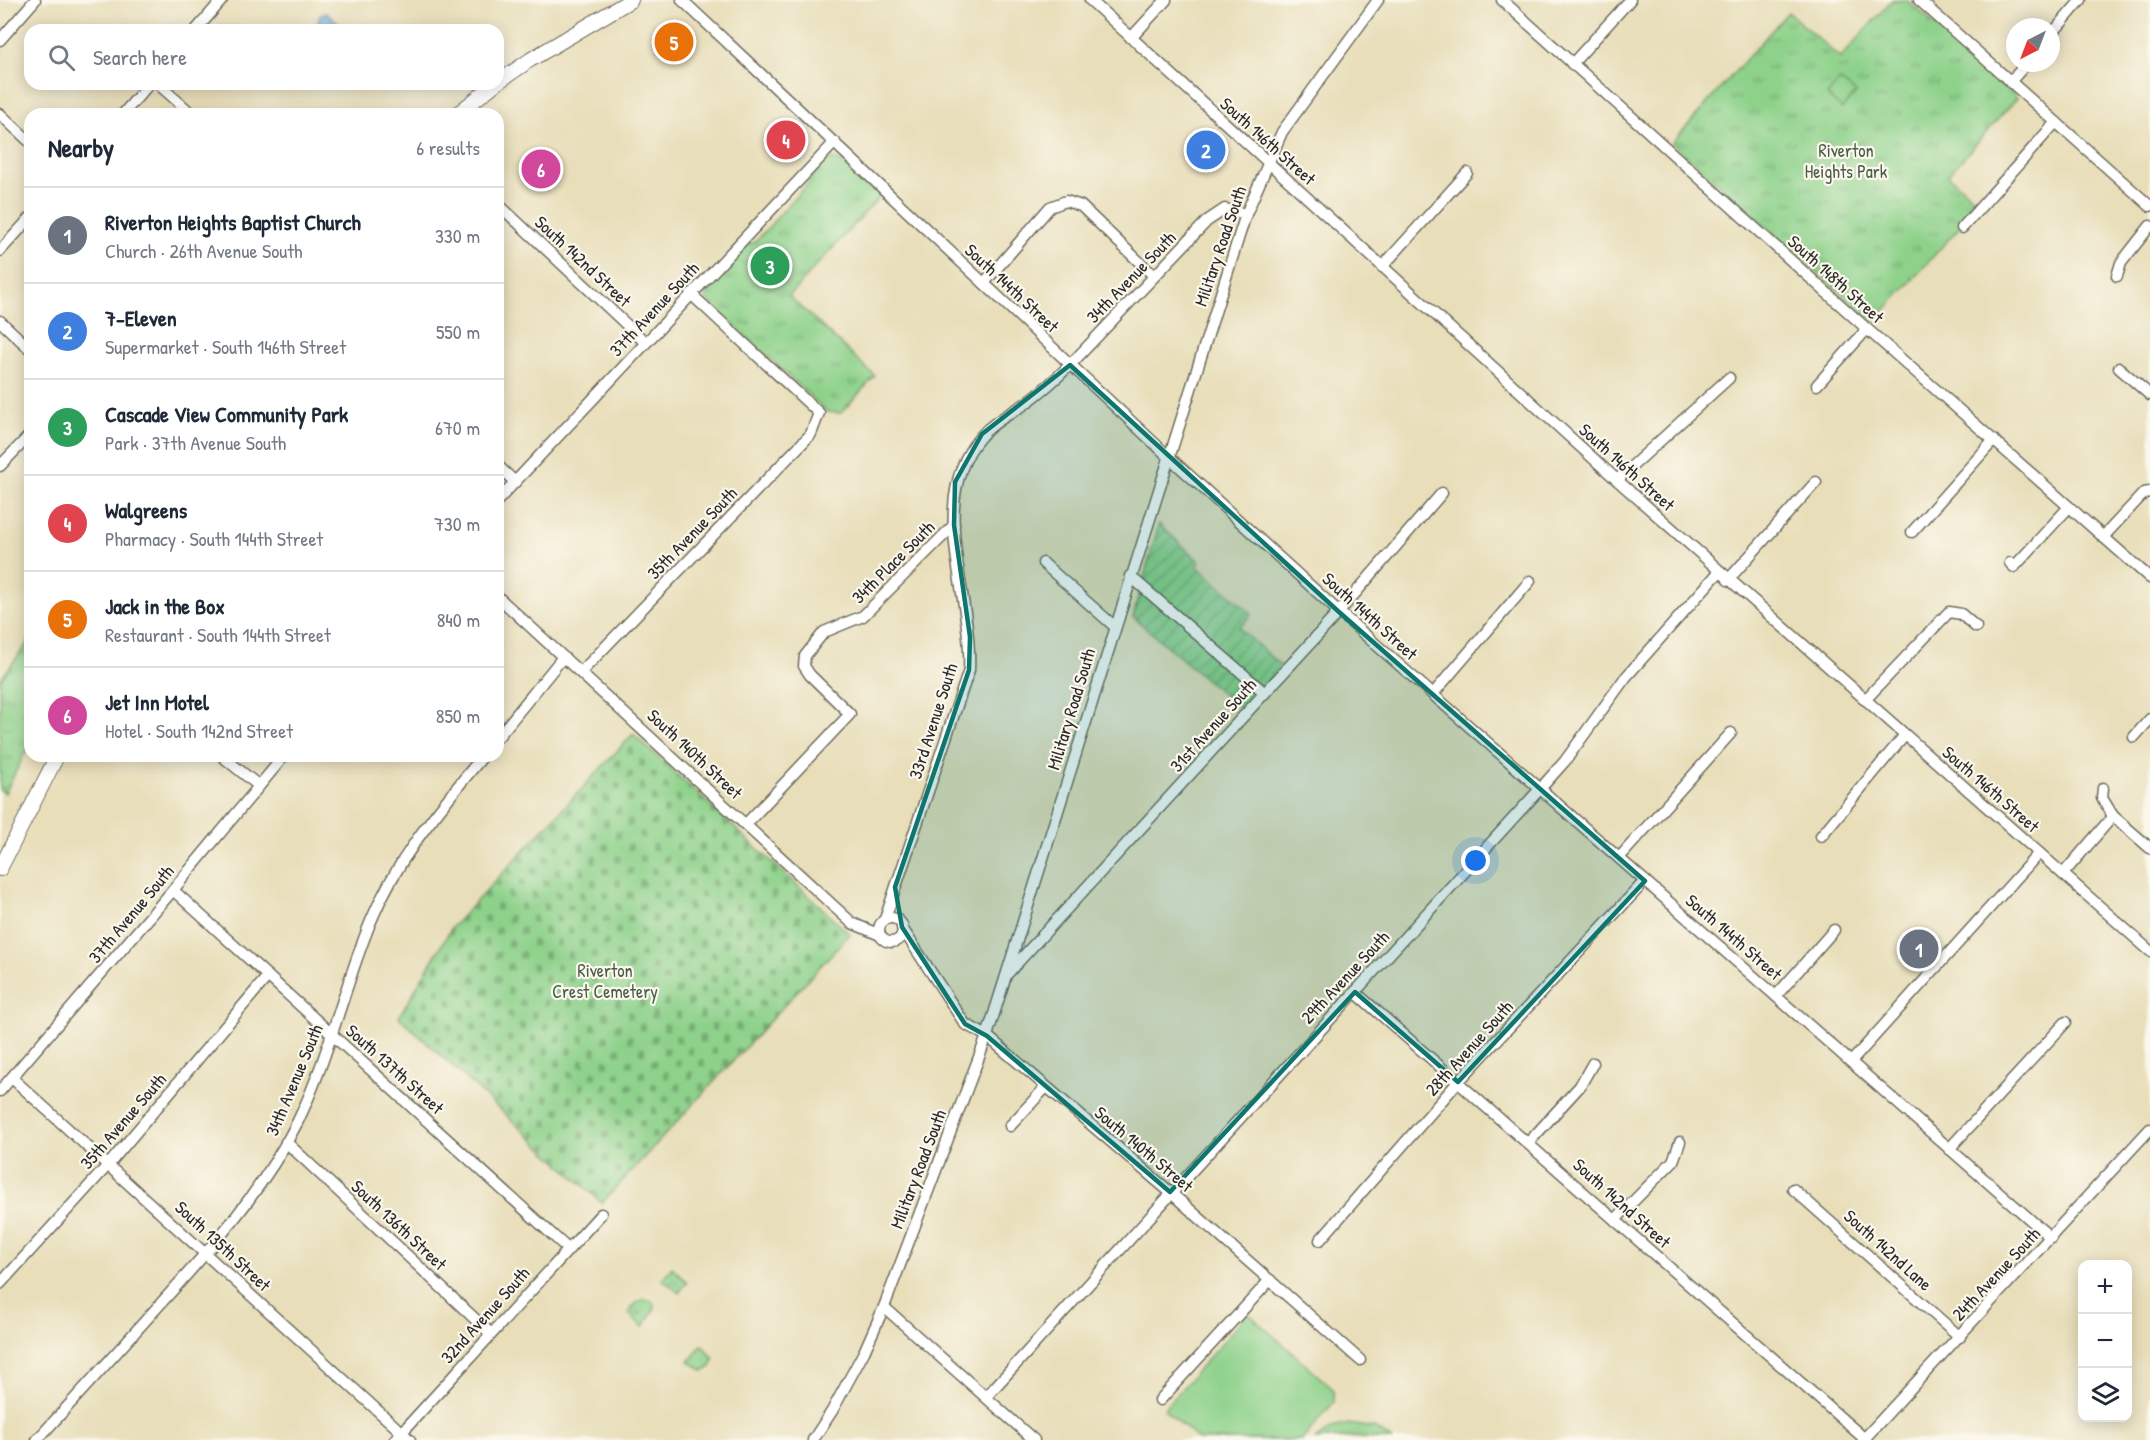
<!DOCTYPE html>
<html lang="en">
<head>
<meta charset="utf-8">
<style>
	:root { --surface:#fff; --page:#f2f2f3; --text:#1f2937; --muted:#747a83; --line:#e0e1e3; --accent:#0b8043 }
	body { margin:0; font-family:"Patrick Hand",sans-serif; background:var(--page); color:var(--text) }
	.controls { position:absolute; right:18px; bottom:18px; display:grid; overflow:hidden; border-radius:12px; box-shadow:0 3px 15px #0003 }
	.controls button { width:54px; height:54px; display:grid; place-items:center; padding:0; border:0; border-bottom:2px solid var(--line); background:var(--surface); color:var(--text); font:30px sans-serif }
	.compass { position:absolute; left:2006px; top:18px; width:54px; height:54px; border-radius:50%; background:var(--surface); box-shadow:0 3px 15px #0003; rotate:222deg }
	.you { position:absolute; left:1476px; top:861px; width:21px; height:21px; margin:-15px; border:4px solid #fff; border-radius:50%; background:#1a73e8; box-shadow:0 0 0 9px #1a73e833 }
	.badge { display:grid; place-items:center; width:39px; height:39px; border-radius:50%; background:var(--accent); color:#fff; font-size:20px; font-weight:700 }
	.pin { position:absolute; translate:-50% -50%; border:3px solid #fff; box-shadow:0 2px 6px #0006 }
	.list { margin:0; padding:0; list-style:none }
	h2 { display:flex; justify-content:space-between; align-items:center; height:78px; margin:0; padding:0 24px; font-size:26px }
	h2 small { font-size:20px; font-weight:400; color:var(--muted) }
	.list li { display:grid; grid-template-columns:39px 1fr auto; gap:18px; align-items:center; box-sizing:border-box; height:96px; padding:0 24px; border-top:2px solid var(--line) }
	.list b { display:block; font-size:22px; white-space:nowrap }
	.list p { margin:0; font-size:20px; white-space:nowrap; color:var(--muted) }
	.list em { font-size:20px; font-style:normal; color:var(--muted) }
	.icon { flex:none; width:33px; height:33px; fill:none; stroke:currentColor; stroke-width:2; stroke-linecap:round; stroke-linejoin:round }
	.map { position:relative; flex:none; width:2150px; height:1440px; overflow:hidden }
	.search { position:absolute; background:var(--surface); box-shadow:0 3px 15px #0003; left:24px; top:24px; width:480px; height:66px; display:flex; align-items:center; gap:15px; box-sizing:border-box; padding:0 21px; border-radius:18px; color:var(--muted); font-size:22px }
	.panel { position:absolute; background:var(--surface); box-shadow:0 3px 15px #0003; left:24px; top:108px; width:480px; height:654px; border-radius:18px }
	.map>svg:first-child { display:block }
	.cemetery { fill:url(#cemetery-stones); stroke:#5c7e5a; stroke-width:1.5 }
	.park { fill:url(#park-tufts); stroke:#5c7e5a; stroke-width:1.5 }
	.garden { fill:url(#garden-furrows); stroke:#5c7e5a; stroke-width:1.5 }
	.pitch { fill:#8dd18a; stroke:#5c7e5a; stroke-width:1.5 }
	.water { fill:url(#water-ripples); stroke:#4a6c85; stroke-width:1.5 }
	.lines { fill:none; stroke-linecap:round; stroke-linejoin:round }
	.minor-casing { stroke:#6d6a5d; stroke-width:13 }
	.major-casing { stroke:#6d6a5d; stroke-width:16 }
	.minor { stroke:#fff; stroke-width:10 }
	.major { stroke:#fff; stroke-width:14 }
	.marked { fill:#0f766e; fill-opacity:0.2; stroke:#0f766e; stroke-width:4.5; stroke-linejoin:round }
	.labels { text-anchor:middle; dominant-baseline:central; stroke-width:4.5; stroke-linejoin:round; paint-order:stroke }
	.street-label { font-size:18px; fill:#2b2b2b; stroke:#fbf7ec }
	.park-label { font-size:18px; fill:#485d48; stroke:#fbf7ec }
</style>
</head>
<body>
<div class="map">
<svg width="2150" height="1440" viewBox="0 0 2150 1440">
	<defs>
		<pattern id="cemetery-stones" width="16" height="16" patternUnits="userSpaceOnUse" patternTransform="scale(1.5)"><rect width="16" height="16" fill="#8dd18a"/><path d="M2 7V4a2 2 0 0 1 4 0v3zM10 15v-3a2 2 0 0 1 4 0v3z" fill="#73aa71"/></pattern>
		<pattern id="park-tufts" width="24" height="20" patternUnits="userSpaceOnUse" patternTransform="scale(1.5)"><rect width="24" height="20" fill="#8dd18a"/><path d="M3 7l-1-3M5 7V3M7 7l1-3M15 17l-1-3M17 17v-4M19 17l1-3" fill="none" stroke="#73aa71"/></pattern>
		<pattern id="garden-furrows" width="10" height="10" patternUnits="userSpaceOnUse" patternTransform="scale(1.5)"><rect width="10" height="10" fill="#8dd18a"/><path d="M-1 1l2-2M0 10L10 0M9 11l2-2" fill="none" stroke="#73aa71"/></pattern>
		<pattern id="water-ripples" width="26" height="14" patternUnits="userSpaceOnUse" patternTransform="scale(1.5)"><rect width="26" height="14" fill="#6aaddf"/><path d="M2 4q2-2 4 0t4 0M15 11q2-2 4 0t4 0" fill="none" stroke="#578db5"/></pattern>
	</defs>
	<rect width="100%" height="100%" fill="#fbf7ec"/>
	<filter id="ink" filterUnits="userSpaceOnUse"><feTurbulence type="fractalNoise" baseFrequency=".0167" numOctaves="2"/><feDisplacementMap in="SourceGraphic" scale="12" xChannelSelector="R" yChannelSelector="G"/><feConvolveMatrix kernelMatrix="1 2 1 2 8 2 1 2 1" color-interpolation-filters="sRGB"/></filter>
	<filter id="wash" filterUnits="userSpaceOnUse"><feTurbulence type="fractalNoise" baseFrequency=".008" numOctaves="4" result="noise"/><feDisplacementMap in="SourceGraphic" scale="24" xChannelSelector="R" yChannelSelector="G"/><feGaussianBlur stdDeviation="1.35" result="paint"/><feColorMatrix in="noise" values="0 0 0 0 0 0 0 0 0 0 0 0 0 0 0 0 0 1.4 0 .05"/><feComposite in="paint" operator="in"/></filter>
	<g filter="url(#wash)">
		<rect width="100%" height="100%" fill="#e8deb9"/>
		<polygon class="cemetery" points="633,734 850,934 602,1203 399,1017 452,927"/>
		<g class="park">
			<polygon points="1892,0 1907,0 2017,98 1948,175 1980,204 1874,323 1672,143 1788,12 1840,58"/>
			<path d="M 830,159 L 841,161 L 881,195 L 789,296 L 875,376 L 841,413 L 827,412 L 707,300 L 703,292 L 744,245 L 755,242 L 810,181 C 811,171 821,162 830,159 Z"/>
			<polygon points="30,640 30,743 5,793 0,790 0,680"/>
			<polygon points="672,1267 687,1282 679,1293 662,1279"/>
			<polygon points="644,1299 652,1301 655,1308 643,1327 628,1313 637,1302"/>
			<polygon points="702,1345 714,1359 711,1367 704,1371 689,1361"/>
		</g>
		<polygon class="garden" points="1159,524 1200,562 1197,566 1252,614 1239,628 1281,666 1242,710 1133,617"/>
		<g class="pitch">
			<polygon points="1840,80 1856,93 1842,109 1827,95"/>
			<polygon points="1248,1313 1334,1390 1334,1402 1302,1440 1199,1440 1164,1409"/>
			<polygon points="1349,1424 1374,1428 1393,1440 1353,1437 1315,1440 1332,1428"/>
		</g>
		<polygon class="water" points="327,13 341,25 339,27 329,25 328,30 320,30 317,27 320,15"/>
	</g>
	<g filter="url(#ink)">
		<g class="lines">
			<defs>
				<g id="minor">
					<polyline points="682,0 1169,457 1339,612 2051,1238"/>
					<polyline points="1090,0 1617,480 2150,951"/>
					<polyline points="1502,0 1867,329 2150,578"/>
					<polyline points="1919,0 2150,206"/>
					<polyline points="196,30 222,0"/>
					<polyline points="2051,35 2081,0"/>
					<polyline points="1131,38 1166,0"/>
					<polyline points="0,40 35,0"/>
					<polyline points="1572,64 1630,0"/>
					<polyline points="2010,82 2027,63"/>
					<polyline points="158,84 192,114"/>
					<polyline points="0,114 30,142"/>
					<polyline points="123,114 149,84"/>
					<polyline points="498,204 645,342"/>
					<polyline points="1962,228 2056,122"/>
					<polyline points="0,251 30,218"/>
					<polyline points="1382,267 1467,173"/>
					<polyline points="2117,276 2121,263 2150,226"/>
					<polyline points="984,283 1050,207 1066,201 1081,206 1154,276"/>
					<polyline points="0,321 30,349"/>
					<polyline points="2119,368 2150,395"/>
					<polyline points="1817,385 1867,329"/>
					<polyline points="0,466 30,435"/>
					<polyline points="498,466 515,482"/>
					<polyline points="1617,480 1729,378"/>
					<polyline points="498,500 835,142"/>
					<polyline points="1912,532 1994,440"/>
					<polyline points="2103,537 2144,493 2150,492"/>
					<polyline points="1043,563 1114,626"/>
					<polyline points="2010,563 2014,567 2069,507"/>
					<polyline points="1130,576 1265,693"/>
					<polyline points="1728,580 1816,482"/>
					<polyline points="498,597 852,923 880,935"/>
					<polyline points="581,672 811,434 819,413 691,294"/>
					<polyline points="1433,694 1530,581"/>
					<polyline points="1865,700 1949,612 1961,614 1976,627"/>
					<polyline points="498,737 563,657"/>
					<polyline points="2134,737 2150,719"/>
					<polyline points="222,756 259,786"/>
					<polyline points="2113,816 2150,848"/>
					<polyline points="746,824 850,714 810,675 804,666 805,656 824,632 863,616 954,525"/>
					<polyline points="1821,836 1905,735"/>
					<polyline points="1619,858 1731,733"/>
					<polyline points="2063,874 2113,816 2102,798 2103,788"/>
					<polyline points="173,890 568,1249"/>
					<circle cx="891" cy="930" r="12"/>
					<path d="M 885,919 L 969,670 C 973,594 925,500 981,436 C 993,422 1010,414 1025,404 C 1041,392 1056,379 1070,365 L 1207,221 L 1225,209 L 1246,214"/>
					<polyline points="902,928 965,1024 987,1036 1170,1192 1360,1360"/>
					<polyline points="1008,973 1339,612 1442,493"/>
					<polyline points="1355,992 1866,1440"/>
					<polyline points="1776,996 1834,930"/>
					<polyline points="1851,1062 2039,853"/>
					<polyline points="12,1078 410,1440"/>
					<polyline points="0,1091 173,890 284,756"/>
					<polyline points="1010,1126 1046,1087"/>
					<polyline points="286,1142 490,1333"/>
					<polyline points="1529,1142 1580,1086 1593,1063"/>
					<polyline points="1949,1149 2066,1022"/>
					<polyline points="1793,1189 1960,1337"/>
					<polyline points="1615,1220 1673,1161 1680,1142"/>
					<polyline points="1320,1240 1458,1082 1645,881"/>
					<polyline points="0,1284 109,1164 268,976"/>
					<polyline points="884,1307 1034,1440"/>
					<polyline points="986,1397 1540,789 1565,761 1625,678 1719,572"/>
					<polyline points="1160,1400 1270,1280"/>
					<path d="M 37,1440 C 79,1394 121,1348 162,1302 C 213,1246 264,1189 298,1121 C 329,1057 344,986 371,921 C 397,858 440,808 483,756"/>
					<polyline points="395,1440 601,1214"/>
					<polyline points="813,1440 832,1411 864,1352 884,1307 987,1036 1246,214 1282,132 1378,0"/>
					<polyline points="1863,1440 2150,1129"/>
				</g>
				<g id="major">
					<polyline points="498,82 530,60 631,0"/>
					<polyline points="457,114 495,84"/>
					<polyline points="0,869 57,756"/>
				</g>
			</defs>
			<use href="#minor" class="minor-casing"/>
			<use href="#major" class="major-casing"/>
			<use href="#minor" class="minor"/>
			<use href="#major" class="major"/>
		</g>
	</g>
	<path class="marked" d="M 1070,365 L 1339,612 L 1645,881 L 1458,1082 L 1355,992 L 1170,1192 L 987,1036 L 965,1024 L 902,927 L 895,887 L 969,670 L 970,637 L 954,525 L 955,482 L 982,434 Z"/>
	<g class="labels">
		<g class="street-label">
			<text transform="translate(1268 141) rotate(42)">South 146th Street</text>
			<text transform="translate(1220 246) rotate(-71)">Military Road South</text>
			<text transform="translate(583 261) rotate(43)">South 142nd Street</text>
			<text transform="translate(1131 277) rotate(-46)">34th Avenue South</text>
			<text transform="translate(1836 279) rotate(42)">South 148th Street</text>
			<text transform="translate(1012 288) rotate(43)">South 144th Street</text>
			<text transform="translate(654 309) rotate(-47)">37th Avenue South</text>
			<text transform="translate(1627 467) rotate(42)">South 146th Street</text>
			<text transform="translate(692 533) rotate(-46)">35th Avenue South</text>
			<text transform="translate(893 562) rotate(-45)">34th Place South</text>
			<text transform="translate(1370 616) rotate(42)">South 144th Street</text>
			<text transform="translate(1071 709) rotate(-73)">Military Road South</text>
			<text transform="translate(933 721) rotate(-72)">33rd Avenue South</text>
			<text transform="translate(1213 725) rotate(-48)">31st Avenue South</text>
			<text transform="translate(695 754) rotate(43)">South 140th Street</text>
			<text transform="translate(1991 789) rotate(41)">South 146th Street</text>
			<text transform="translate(131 914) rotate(-50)">37th Avenue South</text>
			<text transform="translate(1734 937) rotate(41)">South 144th Street</text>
			<text transform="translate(1345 977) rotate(-47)">29th Avenue South</text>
			<text transform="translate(1469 1048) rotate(-48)">28th Avenue South</text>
			<text transform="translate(395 1069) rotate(42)">South 137th Street</text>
			<text transform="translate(294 1080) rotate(-67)">34th Avenue South</text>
			<text transform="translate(123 1121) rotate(-49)">35th Avenue South</text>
			<text transform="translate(1144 1149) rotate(40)">South 140th Street</text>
			<text transform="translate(918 1169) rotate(-69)">Military Road South</text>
			<text transform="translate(1622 1203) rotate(42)">South 142nd Street</text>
			<text transform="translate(399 1225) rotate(43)">South 136th Street</text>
			<text transform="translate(223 1246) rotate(43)">South 135th Street</text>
			<text transform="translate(1888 1250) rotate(42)">South 142nd Lane</text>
			<text transform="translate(1996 1274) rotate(-47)">24th Avenue South</text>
			<text transform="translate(485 1315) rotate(-48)">32nd Avenue South</text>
		</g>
		<g class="park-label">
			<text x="1846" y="150">Riverton<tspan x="1846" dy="21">Heights Park</tspan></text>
			<text x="605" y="970">Riverton<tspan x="605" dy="21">Crest Cemetery</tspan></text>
		</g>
	</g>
</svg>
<div class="controls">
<button>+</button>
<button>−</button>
<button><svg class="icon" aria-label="layers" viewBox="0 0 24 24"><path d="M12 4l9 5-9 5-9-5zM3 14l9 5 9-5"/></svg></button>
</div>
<svg class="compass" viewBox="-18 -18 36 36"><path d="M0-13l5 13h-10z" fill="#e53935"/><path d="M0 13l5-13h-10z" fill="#747a83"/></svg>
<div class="you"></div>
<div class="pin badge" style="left:1919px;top:949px;background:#6b7280">1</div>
<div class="pin badge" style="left:1206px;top:150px;background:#3f7fe0">2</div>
<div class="pin badge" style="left:770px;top:266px;background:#2e9e5b">3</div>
<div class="pin badge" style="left:786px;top:140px;background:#e0444e">4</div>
<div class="pin badge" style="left:674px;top:42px;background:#e8710a">5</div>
<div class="pin badge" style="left:541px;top:169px;background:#d1479c">6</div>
<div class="search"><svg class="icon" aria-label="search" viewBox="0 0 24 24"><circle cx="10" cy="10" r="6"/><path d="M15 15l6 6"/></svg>Search here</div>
<section class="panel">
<h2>Nearby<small>6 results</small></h2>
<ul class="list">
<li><span class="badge" style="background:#6b7280">1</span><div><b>Riverton Heights Baptist Church</b><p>Church · 26th Avenue South</p></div><em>330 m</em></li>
<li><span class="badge" style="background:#3f7fe0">2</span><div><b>7-Eleven</b><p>Supermarket · South 146th Street</p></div><em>550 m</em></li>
<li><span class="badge" style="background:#2e9e5b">3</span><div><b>Cascade View Community Park</b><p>Park · 37th Avenue South</p></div><em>670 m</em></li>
<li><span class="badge" style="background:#e0444e">4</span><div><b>Walgreens</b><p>Pharmacy · South 144th Street</p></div><em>730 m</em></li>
<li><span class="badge" style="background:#e8710a">5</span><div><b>Jack in the Box</b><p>Restaurant · South 144th Street</p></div><em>840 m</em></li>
<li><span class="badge" style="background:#d1479c">6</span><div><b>Jet Inn Motel</b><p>Hotel · South 142nd Street</p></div><em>850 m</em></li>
</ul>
</section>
</div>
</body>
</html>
